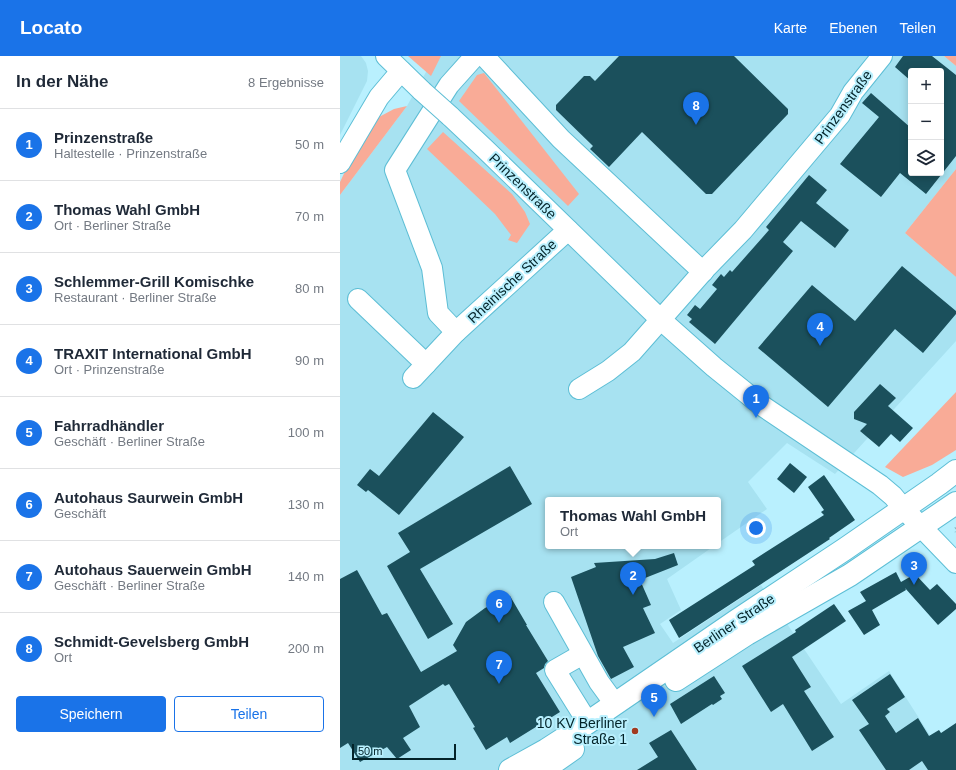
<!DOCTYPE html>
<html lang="de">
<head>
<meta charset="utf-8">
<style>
	:root { --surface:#fff; --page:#f2f2f3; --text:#1f2937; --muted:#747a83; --line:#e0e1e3; --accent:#1a73e8 }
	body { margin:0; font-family:Helvetica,sans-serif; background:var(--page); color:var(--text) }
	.controls { position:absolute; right:12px; top:12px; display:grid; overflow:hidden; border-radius:4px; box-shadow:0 2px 10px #0003 }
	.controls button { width:36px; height:36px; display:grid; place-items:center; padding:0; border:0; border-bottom:1px solid var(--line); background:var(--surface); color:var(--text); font:20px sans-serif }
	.scale { position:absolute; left:12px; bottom:10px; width:104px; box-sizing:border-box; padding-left:4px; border:2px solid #032329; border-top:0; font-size:11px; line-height:14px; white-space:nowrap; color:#032329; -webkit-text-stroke:3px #b9f0fe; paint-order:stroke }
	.you { position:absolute; left:416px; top:472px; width:14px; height:14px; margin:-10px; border:3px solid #fff; border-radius:50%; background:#1a73e8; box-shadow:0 0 0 6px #1a73e833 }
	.badge { display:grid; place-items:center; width:26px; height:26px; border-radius:50%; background:var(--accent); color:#fff; font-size:13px; font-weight:700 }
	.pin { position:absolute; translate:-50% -33px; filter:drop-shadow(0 1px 2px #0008) }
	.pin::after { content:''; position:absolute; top:21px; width:14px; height:12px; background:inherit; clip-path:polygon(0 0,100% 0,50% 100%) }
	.popup { position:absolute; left:205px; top:441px; width:176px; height:52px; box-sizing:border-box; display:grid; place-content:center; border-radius:4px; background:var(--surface); filter:drop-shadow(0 1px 3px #0005); font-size:13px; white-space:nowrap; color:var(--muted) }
	.popup b { font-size:15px; color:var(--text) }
	.popup::after { content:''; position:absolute; left:50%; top:100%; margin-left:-8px; border:8px solid transparent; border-top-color:var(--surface) }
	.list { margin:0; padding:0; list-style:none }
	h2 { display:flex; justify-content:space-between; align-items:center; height:52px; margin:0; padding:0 16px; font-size:17px }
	h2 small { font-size:13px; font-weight:400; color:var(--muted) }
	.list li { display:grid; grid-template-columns:26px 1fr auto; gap:12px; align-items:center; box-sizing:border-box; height:72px; padding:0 16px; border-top:1px solid var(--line) }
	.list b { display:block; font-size:15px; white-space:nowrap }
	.list p { margin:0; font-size:13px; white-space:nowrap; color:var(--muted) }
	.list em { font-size:13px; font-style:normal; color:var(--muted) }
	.actions { display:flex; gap:8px; padding:12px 16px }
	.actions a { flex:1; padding:9px 0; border:1px solid var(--accent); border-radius:4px; text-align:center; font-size:14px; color:var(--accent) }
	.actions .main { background:var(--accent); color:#fff }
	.icon { flex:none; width:22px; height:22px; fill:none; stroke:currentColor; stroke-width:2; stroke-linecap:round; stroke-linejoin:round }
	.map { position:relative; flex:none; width:616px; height:714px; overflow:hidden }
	header { display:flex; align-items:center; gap:24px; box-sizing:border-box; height:56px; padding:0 20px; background:var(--accent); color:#fff }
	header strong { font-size:19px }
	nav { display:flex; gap:22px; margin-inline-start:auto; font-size:14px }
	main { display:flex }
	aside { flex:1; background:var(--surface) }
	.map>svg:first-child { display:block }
	.built { fill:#a7e2f1; fill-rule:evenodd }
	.green { fill:#f9ab97 }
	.building { fill:#1b505c }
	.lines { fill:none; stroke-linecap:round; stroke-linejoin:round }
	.minor-casing { stroke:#5dbed5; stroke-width:22 }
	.major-casing { stroke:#5dbed5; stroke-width:24 }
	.path { stroke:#82b2be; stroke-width:2.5; stroke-dasharray:1 3; stroke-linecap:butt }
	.minor { stroke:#fff; stroke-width:20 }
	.major { stroke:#fff; stroke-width:22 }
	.minor-bridge-casing { stroke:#5dbed5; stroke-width:22; stroke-linecap:butt }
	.minor-bridge { stroke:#fff; stroke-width:20 }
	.poi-dot { fill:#a23a20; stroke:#b9f0fe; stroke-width:1.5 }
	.labels { text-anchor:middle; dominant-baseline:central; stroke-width:4; stroke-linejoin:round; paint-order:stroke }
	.street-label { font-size:14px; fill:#032329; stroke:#b9f0fe }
	.poi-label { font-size:14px; fill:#032329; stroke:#b9f0fe; text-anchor:end }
</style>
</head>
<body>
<header>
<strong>Locato</strong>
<nav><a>Karte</a><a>Ebenen</a><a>Teilen</a></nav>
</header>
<main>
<aside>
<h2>In der Nähe<small>8 Ergebnisse</small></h2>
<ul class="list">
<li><span class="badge">1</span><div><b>Prinzenstraße</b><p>Haltestelle · Prinzenstraße</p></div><em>50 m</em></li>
<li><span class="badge">2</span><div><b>Thomas Wahl GmbH</b><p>Ort · Berliner Straße</p></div><em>70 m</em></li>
<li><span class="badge">3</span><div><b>Schlemmer-Grill Komischke</b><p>Restaurant · Berliner Straße</p></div><em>80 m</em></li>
<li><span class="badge">4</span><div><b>TRAXIT International GmbH</b><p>Ort · Prinzenstraße</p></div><em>90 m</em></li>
<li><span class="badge">5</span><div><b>Fahrradhändler</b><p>Geschäft · Berliner Straße</p></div><em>100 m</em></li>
<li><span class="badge">6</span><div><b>Autohaus Saurwein GmbH</b><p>Geschäft</p></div><em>130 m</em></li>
<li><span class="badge">7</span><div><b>Autohaus Sauerwein GmbH</b><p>Geschäft · Berliner Straße</p></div><em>140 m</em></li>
<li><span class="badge">8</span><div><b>Schmidt-Gevelsberg GmbH</b><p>Ort</p></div><em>200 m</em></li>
</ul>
<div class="actions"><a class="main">Speichern</a><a>Teilen</a></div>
</aside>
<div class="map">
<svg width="616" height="714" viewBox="0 0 616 714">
	<rect width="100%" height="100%" fill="#b9f0fe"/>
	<g class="built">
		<polygon points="0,0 21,0 26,7 28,15 27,25 0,79"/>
		<path d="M 95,0 L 604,0 L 616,10 L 616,113 L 565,177 L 616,221 L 616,285 L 495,418 L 447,387 L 408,426 L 427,453 L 378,487 L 378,444 L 208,444 L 208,490 L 374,490 L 327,523 L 341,554 L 320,568 L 333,587 L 421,529 L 501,648 L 549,615 L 612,714 L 0,714 L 0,139 L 67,50 ZM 571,15 L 601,15 L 601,117 L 571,117 Z"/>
	</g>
	<g class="green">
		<polygon points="68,0 101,0 91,20"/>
		<polygon points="604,0 616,0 616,10"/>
		<polygon points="144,17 239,138 228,150 119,45 137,19"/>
		<polygon points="67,50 0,139 0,126 22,80 39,61 54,53"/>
		<polygon points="103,76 172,138 185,156 190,168 177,187 168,184 171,179 155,158 87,93"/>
		<polygon points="616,113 616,221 565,177"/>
		<polygon points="616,336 616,394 592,409 563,421 545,411"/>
	</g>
	<g class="building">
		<polygon points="279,0 394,0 448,53 448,58 372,138 366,138 302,76 269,111 250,93 253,90 216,54 216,49 244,20 250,20 255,25"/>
		<polygon points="563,0 592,0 616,19 616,100 586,138 560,117 541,141 500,108 539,61 522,47 531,37 571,72 571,117 601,117 601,15 571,15 571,25 555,11"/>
		<polygon points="469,119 487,134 476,147 509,174 495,192 461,165 443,186 453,195 375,288 349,266 352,263 347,259 355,249 360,253 377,233 372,229 381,218 384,221 390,214 392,216 429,174 426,171"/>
		<polygon points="562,210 616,255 616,258 583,297 555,273 488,351 418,292 472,229 515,265"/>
		<polygon points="540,328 556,342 548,350 573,372 560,386 551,378 539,391 520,375 527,368 514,363 514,356"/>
		<polygon points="93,356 124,381 59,459 28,434 26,436 17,429 30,413 39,420"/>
		<polygon points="450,407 467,421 454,437 437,423"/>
		<polygon points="170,410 192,448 80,513 113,568 88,583 47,510 70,496 58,477"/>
		<polygon points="484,419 515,464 489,482 490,483 339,582 329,564 415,509 412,505 484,459 481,456 484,454 468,431"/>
		<polygon points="334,497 338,509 300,524 311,549 303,552 315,577 283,591 294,611 271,623 258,600 231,521 256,511 254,507 315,503"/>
		<polygon points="17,514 42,559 47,557 81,616 117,595 113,589 126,566 145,552 170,540 187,569 186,569 208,605 205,608 204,612 196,617 220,656 170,687 167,681 146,694 133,672 135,671 109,628 105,630 103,628 69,650 80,671 63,682 71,694 57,703 47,691 20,706 8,687 0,692 0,523"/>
		<polygon points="556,516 561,526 575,518 590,534 597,528 616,548 616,553 598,569 565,532 566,534 532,554 540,569 524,579 508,555 526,545 520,536"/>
		<polygon points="494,548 506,565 452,601 471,631 464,635 494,681 472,695 443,648 431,656 402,610 456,576 455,574"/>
		<polygon points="550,618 565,641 547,653 550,656 545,660 556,677 578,662 589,680 599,674 601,677 616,667 616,714 588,714 582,705 569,714 546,714 519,674 529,668 512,644"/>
		<polygon points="374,620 385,637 380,640 382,643 373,649 372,648 341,668 330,648"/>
		<polygon points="331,674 357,714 297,714 318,701 309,687"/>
	</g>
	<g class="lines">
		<defs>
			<g id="minor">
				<polyline points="46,0 82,35"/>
				<polyline points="144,0 221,83 363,216"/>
				<polyline points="110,60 145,93 320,263 374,311 421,349 540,429 553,440 563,452 616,507"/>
				<polyline points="0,107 39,41 61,15"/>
				<polyline points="18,243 86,308"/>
				<polyline points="116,276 98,257 92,212 55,114 109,29 135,0"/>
				<polyline points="73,322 116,276 228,174"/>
				<polyline points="239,333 268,315 292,296 367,211 403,174 500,59 513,36 542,0"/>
				<polyline points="214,546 259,626 275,648"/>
				<polyline points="243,598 215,614 248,667"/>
			</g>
			<g id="major">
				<polyline points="336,624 407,578 510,519 616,447"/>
				<polyline points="170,714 206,694 237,674 396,565 505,493 599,428 616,415"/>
				<polyline points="203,714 233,693"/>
			</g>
		</defs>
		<use href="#minor" class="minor-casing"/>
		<use href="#major" class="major-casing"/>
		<polyline class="path" points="616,472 615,473 616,476"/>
		<use href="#minor" class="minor"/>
		<use href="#major" class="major"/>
		<defs>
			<polyline id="minor-bridge" points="82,35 110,60"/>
		</defs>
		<use href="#minor-bridge" class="minor-bridge-casing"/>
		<use href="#minor-bridge" class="minor-bridge"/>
	</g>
	<circle class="poi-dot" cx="295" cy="675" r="4"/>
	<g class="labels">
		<g class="street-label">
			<text transform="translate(503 51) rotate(-54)">Prinzenstraße</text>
			<text transform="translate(183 130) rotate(44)">Prinzenstraße</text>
			<text transform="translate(172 225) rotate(-43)">Rheinische Straße</text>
			<text transform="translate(394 567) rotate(-34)">Berliner Straße</text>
		</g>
		<g class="poi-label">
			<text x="287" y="667">10 KV Berliner<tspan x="287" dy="16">Straße 1</tspan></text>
		</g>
	</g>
</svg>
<div class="controls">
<button>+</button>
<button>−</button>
<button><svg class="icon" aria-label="layers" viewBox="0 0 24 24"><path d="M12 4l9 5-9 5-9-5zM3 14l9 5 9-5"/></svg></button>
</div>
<div class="scale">50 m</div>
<div class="you"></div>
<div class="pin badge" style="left:416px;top:362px">1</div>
<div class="pin badge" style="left:293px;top:539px">2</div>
<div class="popup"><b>Thomas Wahl GmbH</b>Ort</div>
<div class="pin badge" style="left:574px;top:529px">3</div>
<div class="pin badge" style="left:480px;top:290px">4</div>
<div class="pin badge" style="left:314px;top:661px">5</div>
<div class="pin badge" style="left:159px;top:567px">6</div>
<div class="pin badge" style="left:159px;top:628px">7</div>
<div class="pin badge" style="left:356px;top:69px">8</div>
</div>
</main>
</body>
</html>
